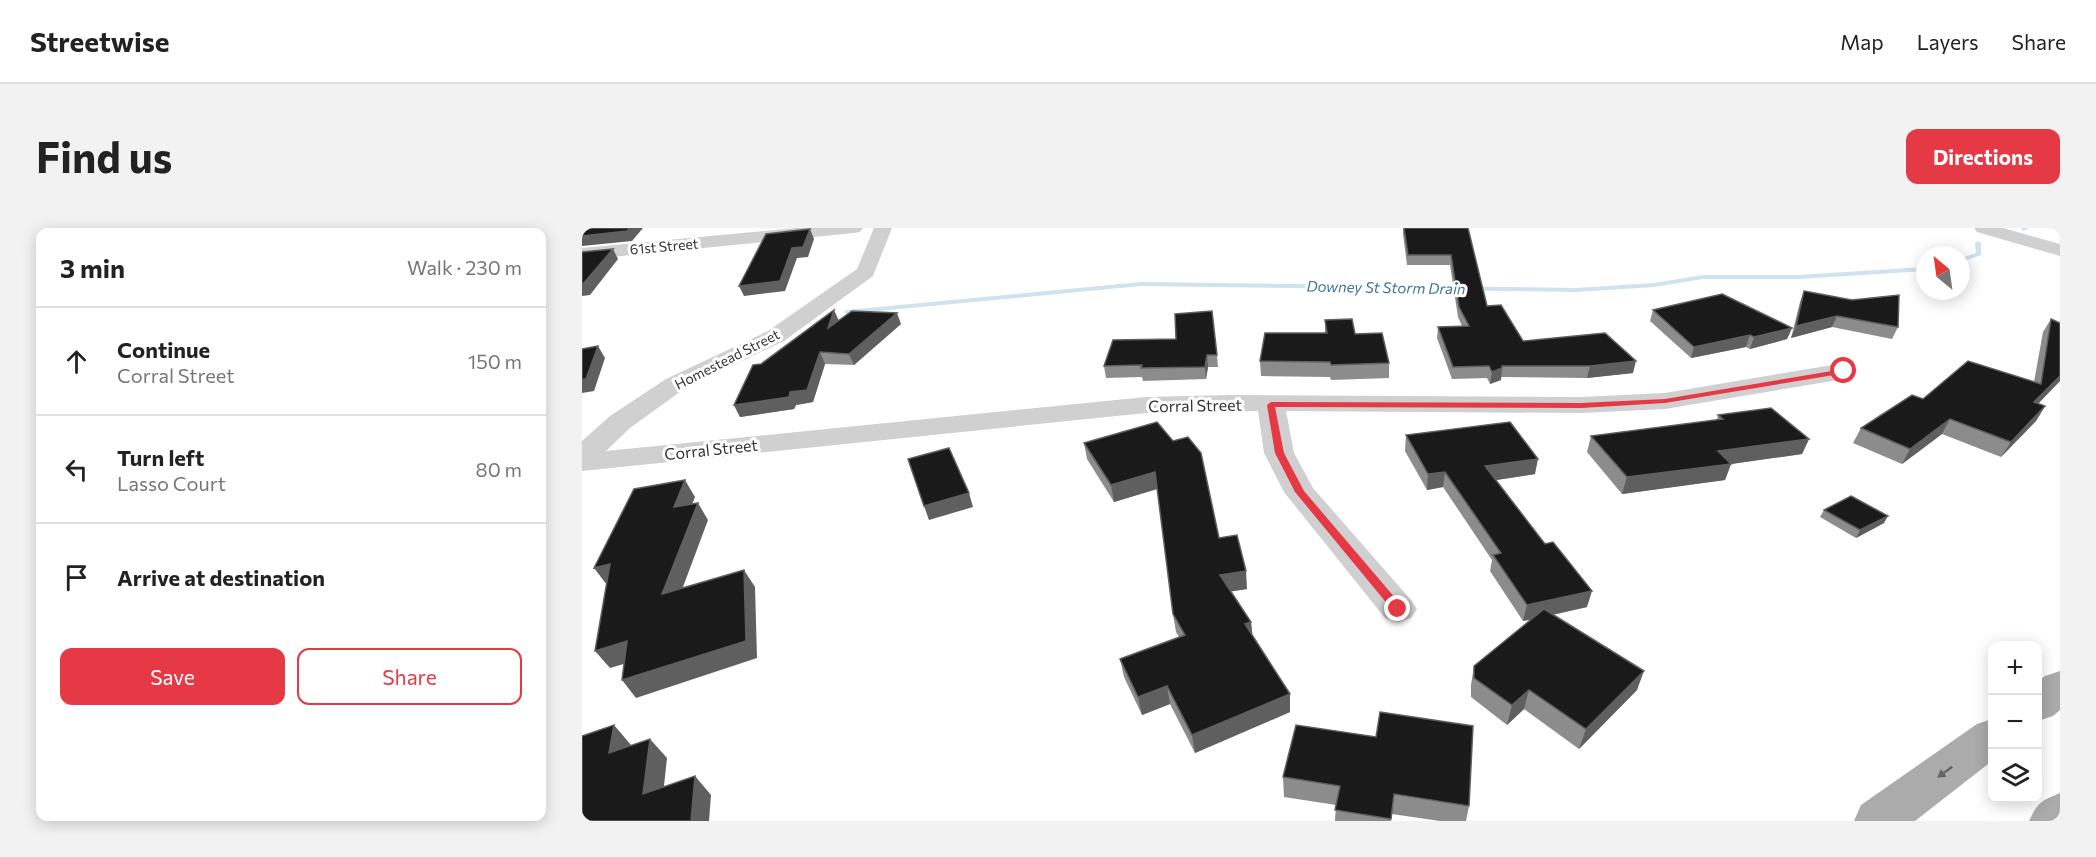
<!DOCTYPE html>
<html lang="en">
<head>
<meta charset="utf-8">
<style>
	:root { --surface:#fff; --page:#f2f2f2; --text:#222; --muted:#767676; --line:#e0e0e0; --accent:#e63946 }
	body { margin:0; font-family:Commissioner,sans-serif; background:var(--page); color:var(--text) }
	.controls { position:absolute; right:18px; bottom:18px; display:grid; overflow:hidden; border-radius:12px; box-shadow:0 3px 15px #0003 }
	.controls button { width:54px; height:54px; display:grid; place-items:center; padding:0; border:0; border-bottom:2px solid var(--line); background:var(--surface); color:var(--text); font:30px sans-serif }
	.compass { position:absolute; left:1334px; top:18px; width:54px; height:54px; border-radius:50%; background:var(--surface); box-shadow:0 3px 15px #0003; rotate:331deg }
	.stop { position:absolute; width:18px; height:18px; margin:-14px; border:4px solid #e63946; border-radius:50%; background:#fff }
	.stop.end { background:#e63946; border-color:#fff; box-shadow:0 2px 6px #0008 }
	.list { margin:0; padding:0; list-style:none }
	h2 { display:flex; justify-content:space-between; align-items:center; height:78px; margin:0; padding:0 24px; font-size:26px }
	h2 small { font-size:20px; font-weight:400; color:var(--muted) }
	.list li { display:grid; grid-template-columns:39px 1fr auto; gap:18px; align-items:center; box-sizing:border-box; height:108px; padding:0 24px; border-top:2px solid var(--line) }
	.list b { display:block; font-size:22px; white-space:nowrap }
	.list p { margin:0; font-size:20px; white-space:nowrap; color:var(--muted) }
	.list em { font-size:20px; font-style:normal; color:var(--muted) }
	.actions { display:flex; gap:12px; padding:18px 24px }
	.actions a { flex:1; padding:14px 0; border:2px solid var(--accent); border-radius:12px; text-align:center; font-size:21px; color:var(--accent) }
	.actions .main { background:var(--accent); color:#fff }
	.icon { flex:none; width:33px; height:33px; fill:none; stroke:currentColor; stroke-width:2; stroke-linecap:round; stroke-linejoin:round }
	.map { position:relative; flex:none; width:1478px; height:593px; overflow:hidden; border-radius:12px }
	header { display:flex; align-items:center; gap:36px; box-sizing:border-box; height:84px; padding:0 30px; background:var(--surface); border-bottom:2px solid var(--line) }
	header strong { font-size:28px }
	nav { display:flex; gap:33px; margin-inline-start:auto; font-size:21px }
	.intro { display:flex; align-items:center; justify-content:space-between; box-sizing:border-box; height:144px; padding:0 36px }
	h1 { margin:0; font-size:42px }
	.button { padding:15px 27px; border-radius:12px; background:var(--accent); color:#fff; font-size:21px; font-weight:700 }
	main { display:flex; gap:36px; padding:0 36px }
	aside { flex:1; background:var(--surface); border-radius:12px; box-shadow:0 3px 15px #0003 }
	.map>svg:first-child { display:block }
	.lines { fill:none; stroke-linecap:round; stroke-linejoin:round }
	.stream { fill:#cfe2ee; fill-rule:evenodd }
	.street { fill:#d0d0d0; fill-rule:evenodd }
	.primary { fill:#ababab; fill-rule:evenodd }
	.wall { fill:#8c8c8c }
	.shaded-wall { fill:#5f5f5f }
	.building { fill:#1a1a1a; stroke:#5f5f5f; stroke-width:1.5 }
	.oneway { fill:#636363 }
	.route { fill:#e63946 }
	.labels { text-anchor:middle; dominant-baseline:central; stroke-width:6; stroke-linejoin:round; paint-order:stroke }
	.far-street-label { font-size:14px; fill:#333; stroke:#fff }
	.far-water-label { font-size:15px; font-style:italic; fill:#3f7597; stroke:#fff }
	.street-label { font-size:16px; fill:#333; stroke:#fff }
</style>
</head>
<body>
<header>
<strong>Streetwise</strong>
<nav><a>Map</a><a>Layers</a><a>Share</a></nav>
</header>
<div class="intro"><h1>Find us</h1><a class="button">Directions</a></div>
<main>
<aside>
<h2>3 min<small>Walk · 230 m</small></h2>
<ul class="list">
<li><svg class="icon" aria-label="ahead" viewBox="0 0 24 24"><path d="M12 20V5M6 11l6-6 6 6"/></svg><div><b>Continue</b><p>Corral Street</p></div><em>150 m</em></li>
<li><svg class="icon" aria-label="left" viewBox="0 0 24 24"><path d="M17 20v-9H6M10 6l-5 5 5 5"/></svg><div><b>Turn left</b><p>Lasso Court</p></div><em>80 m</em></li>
<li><svg class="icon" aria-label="arrive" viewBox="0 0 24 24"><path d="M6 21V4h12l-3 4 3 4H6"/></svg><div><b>Arrive at destination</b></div></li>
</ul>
<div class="actions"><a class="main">Save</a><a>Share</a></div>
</aside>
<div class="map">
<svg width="1478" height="593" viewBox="0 0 1478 593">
	<rect width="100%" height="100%" fill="#fff"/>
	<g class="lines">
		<g class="stream">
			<polygon points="1439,0 1448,0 1441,3"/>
			<polygon points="1396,13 1399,15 1399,27 1379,34 1379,30 1394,25 1393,15"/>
			<polygon points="1343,39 1343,43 1217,51 1121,51 1072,59 994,64 559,58 265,86 261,84 265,82 559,54 994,60 1072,55 1121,47 1217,47"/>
		</g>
		<g class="street">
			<polygon points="215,0 281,0 278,4 272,5 0,32 0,20"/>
			<polygon points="292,0 310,0 291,48 202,113 102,161 48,200 24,223 564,169 648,167 999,169 1083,165 1262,135 1271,138 1275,143 1271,148 1262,151 1083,181 999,185 704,183 712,225 731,260 829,372 835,381 829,390 816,394 803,390 702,264 682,225 676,183 564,185 0,243 0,213 28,188 84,151 186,103 275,41"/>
			<polygon points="1392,0 1421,0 1478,16 1478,28 1395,4"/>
		</g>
		<g class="primary">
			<polygon points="1478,443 1478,482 1471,488 1456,493 1456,453 1463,448"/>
			<polygon points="1410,491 1410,533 1333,593 1272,593 1279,577 1395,496"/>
			<path d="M 1478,565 L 1478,593 L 1447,593 C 1456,574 1459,573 1478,565 Z"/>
		</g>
	</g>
	<g class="wall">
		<polygon points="821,0 886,0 905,78 941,113 1051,145 1005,150 919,149 919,152 908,156 905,150 870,151 855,110 856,99 880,98 876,89 868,37 825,37 821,6"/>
		<polygon points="1222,63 1316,99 1310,111 1250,99 1209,110 1218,74"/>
		<polygon points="1071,82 1210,100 1205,111 1168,121 1164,119 1109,130 1068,93"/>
		<polygon points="1469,91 1478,153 1456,176 1463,178 1454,193 1419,229 1360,206 1320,236 1271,215 1279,200 1341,171 1452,154 1461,104"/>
		<polygon points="743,92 773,106 807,135 807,150 749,152 748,149 679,148 678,133 743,105"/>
		<polygon points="257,93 319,96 272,137 243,136 231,174 214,177 212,181 158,189 152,177 179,136"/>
		<polygon points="531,112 635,127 636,139 626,139 624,151 561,153 560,149 524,150 522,138"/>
		<polygon points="1136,187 1227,211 1220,226 1149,236 1143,252 1040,266 1005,224 1009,208 1135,192"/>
		<polygon points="575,194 637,310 665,361 649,363 669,394 670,407 708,484 613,525 588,476 560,487 542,449 538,431 597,409 594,404 591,386 575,261 532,274 505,231 502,215"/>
		<polygon points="824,207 953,246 914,252 1005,379 971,387 1055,462 997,521 942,481 925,497 889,469 889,457 892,438 948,392 941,393 908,343 910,332 861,259 845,262 823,223"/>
		<polygon points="1242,282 1302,295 1274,310 1238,289"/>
		<polygon points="701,549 887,578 884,593 858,593 810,586 809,593 753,593 754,577 702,569"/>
	</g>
	<g class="shaded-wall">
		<polygon points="48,0 61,0 50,13 0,18 0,8"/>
		<polygon points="228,1 232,11 226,29 215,30 203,63 162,68 157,58"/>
		<polygon points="31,21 36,31 8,67 0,68 0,56"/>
		<polygon points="252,82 257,93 246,100"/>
		<polygon points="315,85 319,96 272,137 267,126"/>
		<polygon points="1255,88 1250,99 1209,110 1214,98"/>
		<polygon points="1210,100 1205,111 1168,121 1172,109"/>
		<polygon points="1168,107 1164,119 1109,130 1112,119"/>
		<polygon points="16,118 23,130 12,163 0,165 0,151"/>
		<polygon points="238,124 243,136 231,174 214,177 212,181 158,189 152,177 208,164"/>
		<polygon points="625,127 626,139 624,151 623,139"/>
		<polygon points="1054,133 1051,145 1005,150 1008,138"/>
		<polygon points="920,140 919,152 908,156 910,144"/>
		<polygon points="1478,148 1478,153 1443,189 1452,174"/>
		<polygon points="1463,178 1454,193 1419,229 1429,214"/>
		<polygon points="1368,191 1360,206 1320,236 1328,221"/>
		<polygon points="1227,211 1220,226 1149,236 1143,252 1040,266 1045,249 1136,223"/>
		<polygon points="956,231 953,246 901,254 903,238"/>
		<polygon points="573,244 575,261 532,274 529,257"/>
		<polygon points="863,244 861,259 845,262 846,246"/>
		<polygon points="103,252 113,269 102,296 92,279"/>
		<polygon points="387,265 391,279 347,292 342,278"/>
		<polygon points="116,275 126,292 92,383 80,366"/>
		<polygon points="1306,288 1302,295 1274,310 1278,302"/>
		<polygon points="28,336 25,357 12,340"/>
		<polygon points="162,342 173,359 175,430 54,470 40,452"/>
		<polygon points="664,343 665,361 640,365 638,347"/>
		<polygon points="1010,363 1005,379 941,393 945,377"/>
		<polygon points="669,394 671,412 663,396"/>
		<polygon points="45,413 59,431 28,440 13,423"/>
		<polygon points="1062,443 1055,462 997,521 1004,501"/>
		<polygon points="585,458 588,476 560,487 556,469"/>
		<polygon points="947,462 942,481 925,497 930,477"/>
		<polygon points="708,466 708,484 613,525 610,507"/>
		<polygon points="32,497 49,517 45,544 27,525"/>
		<polygon points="68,511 85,530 79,585 61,566"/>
		<polygon points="113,548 129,567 127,593 109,593"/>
	</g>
	<g class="building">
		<polygon points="0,0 48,0 45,3 0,8"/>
		<polygon points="822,0 886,0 905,78 919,77 941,113 1023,105 1054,133 1008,138 920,138 920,140 910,144 907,138 871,139 856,99 887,98 877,79 869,27 826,27"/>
		<polygon points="228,1 221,19 210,20 198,53 157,58 184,6"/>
		<polygon points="31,21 1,56 0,56 0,24"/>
		<polygon points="1222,63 1270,72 1317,67 1316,99 1255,88 1214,98"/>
		<polygon points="1140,66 1210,100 1172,109 1168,107 1112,119 1071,82"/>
		<polygon points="252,82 246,100 270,83 315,85 267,126 238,124 225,162 208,164 207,169 152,177 171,137 179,136"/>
		<polygon points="630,83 635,127 625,127 623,139 559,140 560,137 522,138 531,112 594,111 593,86"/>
		<polygon points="770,91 773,106 800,105 807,135 749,137 748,134 678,133 683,105 745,105 743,92"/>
		<polygon points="1469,91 1478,95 1478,148 1452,174 1463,178 1429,214 1368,191 1328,221 1279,200 1330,167 1341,171 1386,133 1459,156"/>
		<polygon points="16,118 4,151 0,151 0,121"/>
		<polygon points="1189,180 1227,211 1136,223 1149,236 1045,249 1009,208 1141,191 1136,187"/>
		<polygon points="575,194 591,213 606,209 619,225 637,310 655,307 664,343 638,347 669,394 663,396 708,466 610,507 585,458 556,469 538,431 603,407 591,386 573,244 529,257 502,215"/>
		<polygon points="928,194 956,231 903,238 963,316 971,314 1010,363 945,377 911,327 919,325 863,244 846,246 824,207"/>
		<polygon points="367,220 387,265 342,278 326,231"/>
		<polygon points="103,252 92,279 116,275 80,366 162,342 164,413 40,452 45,413 13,423 28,336 12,340 52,261"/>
		<polygon points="1269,268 1306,288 1278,302 1242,282"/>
		<polygon points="962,381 1062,443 1004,501 947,462 930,477 892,450 892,438"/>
		<polygon points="798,484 891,498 887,578 812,566 809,591 753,582 758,558 701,549 714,497 794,509"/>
		<polygon points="32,497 27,525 68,511 61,566 113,548 109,593 0,593 0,508"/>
	</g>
	<defs><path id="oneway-solid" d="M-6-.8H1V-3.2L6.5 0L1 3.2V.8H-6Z" transform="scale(1.5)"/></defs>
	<use class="oneway" href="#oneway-solid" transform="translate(1363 544) rotate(144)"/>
	<polygon class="route" points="1262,141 1264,145 1083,175 999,180 693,179 702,225 722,263 820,378 820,384 812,384 713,264 693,225 685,177 689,174 999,175 1083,171"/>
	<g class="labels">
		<g class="far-street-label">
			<text transform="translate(82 18) rotate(-5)">61st Street</text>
			<text transform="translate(145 131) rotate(-27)">Homestead Street</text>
		</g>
		<g class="far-water-label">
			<text transform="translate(804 59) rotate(1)">Downey St Storm Drain</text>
		</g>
		<g class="street-label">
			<text transform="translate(613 177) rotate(-1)">Corral Street</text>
			<text transform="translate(129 221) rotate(-6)">Corral Street</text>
		</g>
	</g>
</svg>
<div class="controls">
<button>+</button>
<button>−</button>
<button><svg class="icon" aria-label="layers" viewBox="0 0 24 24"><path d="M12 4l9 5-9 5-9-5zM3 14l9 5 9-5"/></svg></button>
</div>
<svg class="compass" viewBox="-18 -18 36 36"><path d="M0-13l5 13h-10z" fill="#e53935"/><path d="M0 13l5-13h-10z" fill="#767676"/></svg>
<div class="stop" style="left:1262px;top:143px"></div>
<div class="stop end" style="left:816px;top:381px"></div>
</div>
</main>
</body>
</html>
